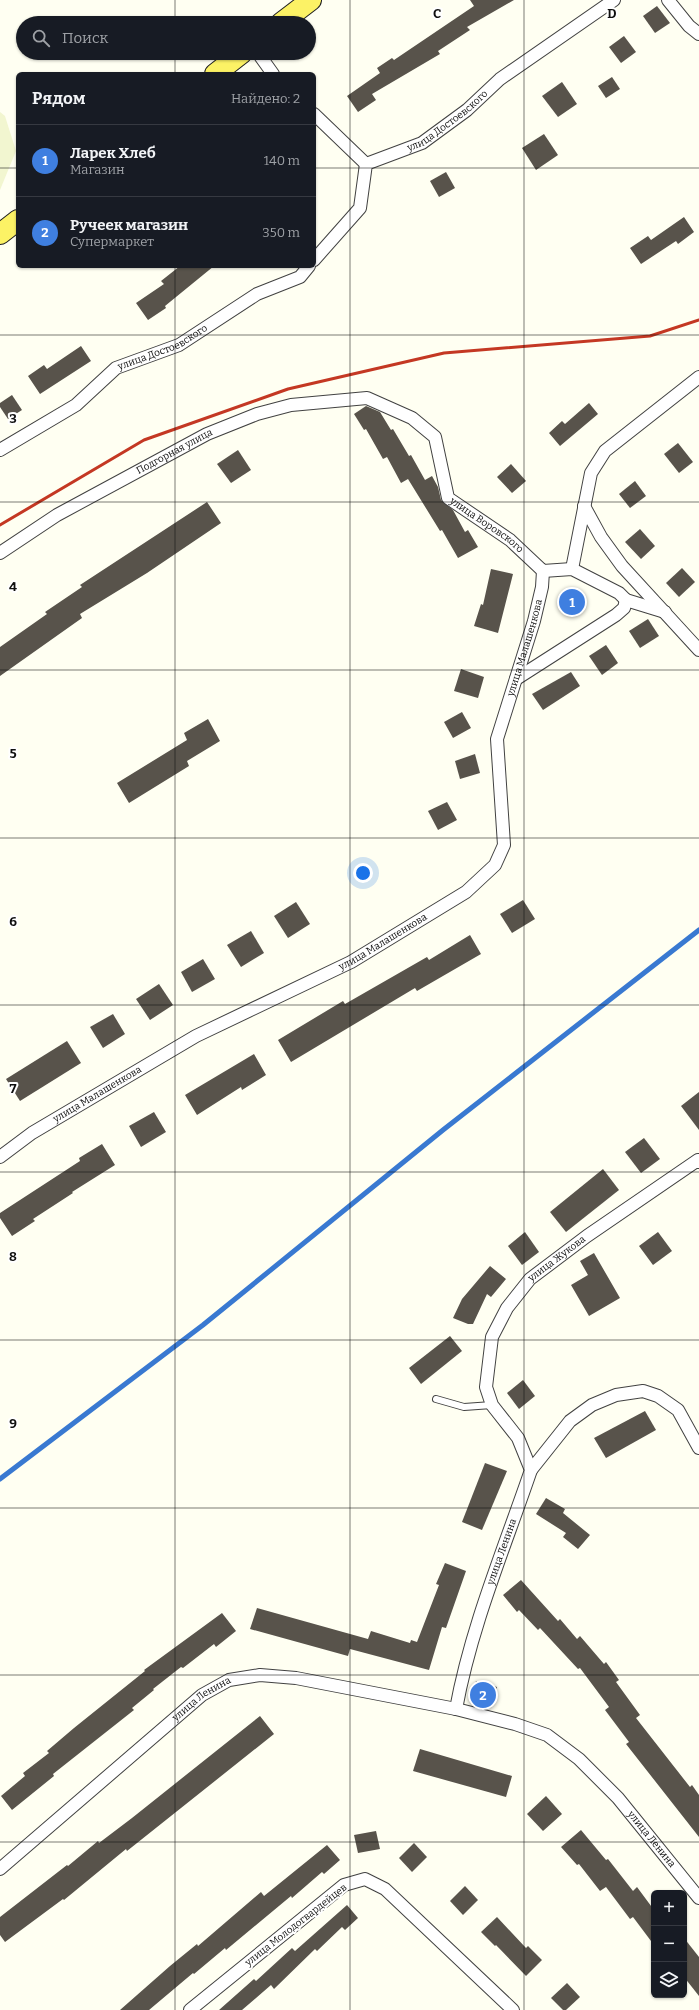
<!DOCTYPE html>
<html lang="ru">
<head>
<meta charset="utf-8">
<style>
	:root { --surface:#171b24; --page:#242831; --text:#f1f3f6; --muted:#9ea1a6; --line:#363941; --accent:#8c9099 }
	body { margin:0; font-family:Bitter,serif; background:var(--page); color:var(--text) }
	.controls { position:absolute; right:12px; bottom:12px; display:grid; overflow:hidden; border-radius:6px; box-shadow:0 1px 3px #0004 }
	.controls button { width:36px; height:36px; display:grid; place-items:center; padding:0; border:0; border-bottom:1px solid var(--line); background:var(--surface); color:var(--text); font:20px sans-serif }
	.you { position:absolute; left:363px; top:873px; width:14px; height:14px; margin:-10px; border:3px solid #fff; border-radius:50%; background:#1a73e8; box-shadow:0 0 0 6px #1a73e833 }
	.badge { display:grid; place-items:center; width:26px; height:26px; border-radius:50%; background:var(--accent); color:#fff; font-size:13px; font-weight:700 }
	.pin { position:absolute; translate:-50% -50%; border:2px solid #fff; box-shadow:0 1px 4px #0006 }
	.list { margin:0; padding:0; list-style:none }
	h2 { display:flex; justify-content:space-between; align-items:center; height:52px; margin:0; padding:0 16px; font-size:17px }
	h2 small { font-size:13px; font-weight:400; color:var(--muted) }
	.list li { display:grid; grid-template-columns:26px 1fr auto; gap:12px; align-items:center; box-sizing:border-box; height:72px; padding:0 16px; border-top:1px solid var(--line) }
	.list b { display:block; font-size:15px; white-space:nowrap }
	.list p { margin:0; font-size:13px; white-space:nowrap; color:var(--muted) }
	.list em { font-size:13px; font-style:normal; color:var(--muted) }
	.icon { flex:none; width:22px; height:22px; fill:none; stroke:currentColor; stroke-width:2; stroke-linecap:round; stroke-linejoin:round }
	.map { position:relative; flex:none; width:699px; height:2010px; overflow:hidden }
	.search { position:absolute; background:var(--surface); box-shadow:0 1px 3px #0004; left:16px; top:16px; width:300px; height:44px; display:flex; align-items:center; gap:10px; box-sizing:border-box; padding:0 14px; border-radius:22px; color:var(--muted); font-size:15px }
	.panel { position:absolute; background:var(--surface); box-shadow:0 1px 3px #0004; left:16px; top:72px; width:300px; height:196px; border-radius:6px }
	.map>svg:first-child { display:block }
	.farmland { fill:#f2f6d0 }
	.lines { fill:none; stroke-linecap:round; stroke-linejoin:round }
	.stream { stroke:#3979d1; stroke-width:5 }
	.building { fill:#58534b }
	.lane-casing { stroke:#424242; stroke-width:8 }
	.street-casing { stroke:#424242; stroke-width:14 }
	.primary-casing { stroke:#202020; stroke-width:22 }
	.lane { stroke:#fff; stroke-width:6 }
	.street { stroke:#fff; stroke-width:12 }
	.primary { stroke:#fcf265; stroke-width:20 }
	.rail { stroke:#c43823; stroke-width:3 }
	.grid { fill:none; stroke:#0f0f0f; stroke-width:1; stroke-opacity:0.55 }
	.labels { text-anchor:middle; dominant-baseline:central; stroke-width:4; stroke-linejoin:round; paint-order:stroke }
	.street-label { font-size:10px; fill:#0f0f0f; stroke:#fff }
	.grid-label { font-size:13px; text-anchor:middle; font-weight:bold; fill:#0f0f0f; stroke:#fff; stroke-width:4; stroke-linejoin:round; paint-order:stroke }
</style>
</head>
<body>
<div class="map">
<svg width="699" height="2010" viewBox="0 0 699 2010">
	<rect width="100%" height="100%" fill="#fffff2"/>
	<polygon class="farmland" points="0,112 5,116 16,151 0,190"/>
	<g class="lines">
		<polyline class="stream" points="0,1479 203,1325 443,1130 699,930"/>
	</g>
	<g class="building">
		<polygon points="470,0 514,0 467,27 470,30 438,51 440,54 372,94 376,100 358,112 347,96 380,73 377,68 392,58 394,60 474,6"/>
		<polygon points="657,6 670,23 655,33 643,16"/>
		<polygon points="624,36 636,52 621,63 609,47"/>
		<polygon points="612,77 620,89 606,98 598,86"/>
		<polygon points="562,82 577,104 558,117 542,96"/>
		<polygon points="544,134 558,155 536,170 522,148"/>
		<polygon points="446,172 455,188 439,197 430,181"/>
		<polygon points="684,217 694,232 678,244 676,241 641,264 630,248 648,236 651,240"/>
		<polygon points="180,266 214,266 165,306 166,308 148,320 136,303 164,284 161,281"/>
		<polygon points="81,346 91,361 40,394 28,376 44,365 47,369"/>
		<polygon points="12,395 22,410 8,419 0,407 0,403"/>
		<polygon points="589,403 598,414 560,446 549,433 562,421 565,424"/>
		<polygon points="366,406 380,412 391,430 393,429 409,456 411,455 425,480 432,476 438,487 441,500 453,510 465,532 468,530 478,547 458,558 442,530 440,531 408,479 401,483 387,457 383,459 366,429 364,430 354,414"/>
		<polygon points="678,443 693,462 679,473 664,454"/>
		<polygon points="238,450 251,470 231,483 217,464"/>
		<polygon points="511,464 526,481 512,493 497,477"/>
		<polygon points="635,481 646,496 630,508 619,494"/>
		<polygon points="207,502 221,523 147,573 80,614 82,618 0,676 0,647 47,614 45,612 82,587 80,585"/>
		<polygon points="640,529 655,546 641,559 625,542"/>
		<polygon points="682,568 695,582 679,597 666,583"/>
		<polygon points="491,569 513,574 498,633 474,626 481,604 483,605"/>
		<polygon points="648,619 659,636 640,648 629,631"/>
		<polygon points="606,645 618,663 602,675 589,656"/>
		<polygon points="461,669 484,677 478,698 454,691"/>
		<polygon points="571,672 580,686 543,710 532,694"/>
		<polygon points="462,712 471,728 453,738 444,722"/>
		<polygon points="208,719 220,741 187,761 189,766 129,803 117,783 187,740 184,733"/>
		<polygon points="475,754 480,773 460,779 455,761"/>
		<polygon points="447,802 457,820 438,830 428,811"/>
		<polygon points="523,900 535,919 512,933 500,914"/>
		<polygon points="296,902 310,924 288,938 274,916"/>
		<polygon points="251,931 264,953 241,967 227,945"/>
		<polygon points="470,935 481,954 417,991 415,988 291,1062 278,1040 343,1001 345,1004 427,957 429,960"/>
		<polygon points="203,959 215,979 192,992 181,972"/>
		<polygon points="159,984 173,1005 150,1020 136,999"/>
		<polygon points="113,1014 125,1034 103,1048 90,1027"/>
		<polygon points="67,1041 81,1063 20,1101 6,1079"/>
		<polygon points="254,1054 266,1075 242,1090 241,1087 197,1115 185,1095"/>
		<polygon points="699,1092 699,1130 681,1106"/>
		<polygon points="154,1112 166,1132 141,1147 129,1126"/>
		<polygon points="644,1138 660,1159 641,1173 625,1152"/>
		<polygon points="102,1144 115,1165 72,1192 73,1193 33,1219 35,1221 12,1236 0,1218 0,1213 80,1161 79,1158"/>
		<polygon points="603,1169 619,1190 566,1232 550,1212"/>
		<polygon points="525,1232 539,1252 522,1265 508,1246"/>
		<polygon points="658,1232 672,1251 653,1265 639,1246"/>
		<polygon points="594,1253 620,1298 589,1316 571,1285 588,1275 580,1261"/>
		<polygon points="490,1266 506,1279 491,1297 487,1294 473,1324 468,1324 453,1318 462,1299"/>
		<polygon points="450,1336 462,1351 421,1384 409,1368"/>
		<polygon points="523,1380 535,1396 519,1409 507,1393"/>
		<polygon points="645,1411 656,1430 606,1458 594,1438"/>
		<polygon points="485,1463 507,1471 482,1530 462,1522"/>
		<polygon points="546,1498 565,1509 563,1513 590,1535 578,1549 563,1537 566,1533 536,1514"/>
		<polygon points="445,1563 466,1571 446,1628 442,1627 429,1670 350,1649 348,1656 250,1629 257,1608 368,1639 371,1631 410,1643 411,1640 417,1642 439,1585 436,1584"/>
		<polygon points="521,1580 558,1621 560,1619 577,1639 580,1636 604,1664 606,1662 619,1680 616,1682 640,1715 636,1718 690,1787 692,1785 699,1795 699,1837 626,1744 629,1742 605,1710 609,1707 580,1668 578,1669 540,1628 538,1630 519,1610 517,1612 503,1595"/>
		<polygon points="222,1613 236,1631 216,1647 214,1644 183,1668 181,1667 153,1689 154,1690 132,1708 134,1710 53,1774 54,1776 12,1810 1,1796 25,1776 23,1773 49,1753 47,1751 74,1728 145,1671 144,1670"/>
		<polygon points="476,1681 497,1687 491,1708 470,1703"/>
		<polygon points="260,1716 274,1734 127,1851 126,1849 64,1900 63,1899 5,1942 0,1935 0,1917 67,1865 68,1866 98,1841 99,1843 132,1818"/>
		<polygon points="420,1749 512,1776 506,1797 413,1771"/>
		<polygon points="546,1796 562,1814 543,1831 527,1814"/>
		<polygon points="581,1830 606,1860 608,1859 633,1891 637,1887 654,1910 654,1945 633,1917 630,1919 606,1887 600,1891 579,1864 577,1865 561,1847"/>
		<polygon points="376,1831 380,1849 358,1853 354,1835"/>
		<polygon points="414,1843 427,1857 412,1872 399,1858"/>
		<polygon points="327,1845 340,1860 324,1874 322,1872 292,1898 291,1896 226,1950 225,1948 194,1974 193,1973 149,2010 120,2010 170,1966 197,1944 198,1946 261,1892 264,1896"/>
		<polygon points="465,1886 478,1900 463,1915 450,1901"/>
		<polygon points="347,1905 358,1918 345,1930 342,1927 317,1951 315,1949 274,1989 271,1985 242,2010 219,2010 254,1979 256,1981 292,1948 295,1951"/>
		<polygon points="497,1917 526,1948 528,1946 542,1960 526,1976 496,1945 495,1946 481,1932"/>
		<polygon points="684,1938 699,1957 699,1996 684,1977"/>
		<polygon points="567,1983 580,1997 566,2010 563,2010 551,1998"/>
	</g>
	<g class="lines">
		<defs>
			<polyline id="lane" points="436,1399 464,1407 492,1405"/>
			<g id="street">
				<polyline points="668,0 689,26 699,34"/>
				<polyline points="258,53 273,74"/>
				<polyline points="314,114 366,164"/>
				<path id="s1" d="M 314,260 L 360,208 L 366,164 L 422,143 L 467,110 L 500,79 L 614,0"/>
				<path id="s2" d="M 0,450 L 76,405 L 116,368 L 179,345 L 257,294 L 300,277 L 309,266"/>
				<polyline points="584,506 601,537 622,566 699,650"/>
				<path id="s3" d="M 0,553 L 57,515 L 207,434 L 257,414 L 291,405 L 367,398 L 412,418 L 435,437 L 448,498 L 510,540 L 543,571 L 572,569 L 619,593 L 626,600"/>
				<polyline points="572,569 591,473 605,451 699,377"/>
				<polyline points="516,679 616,615 624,608 626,600 665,612"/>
				<path id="s4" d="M 0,1157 L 32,1133 L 196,1036 L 351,962 L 466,892 L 495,865 L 504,845 L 497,739 L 534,621 L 542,587 L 543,571"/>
				<polyline points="531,1470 570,1421 592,1405 616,1395 643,1391 658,1396 678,1410 699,1448"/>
				<path id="s5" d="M 456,1709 C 471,1627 504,1549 531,1470 L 518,1438 L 492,1405 L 486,1387 L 492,1337 L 507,1308 L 530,1279 L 587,1236 L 698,1160 L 699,1162"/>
				<path id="s6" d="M 0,1869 L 202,1695 L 229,1680 L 260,1675 L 296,1678 L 456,1709 L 515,1724 L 547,1735 L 579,1759 L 618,1798 L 699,1898"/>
				<polyline points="190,2010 344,1885 365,1879 385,1889 513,2010"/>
			</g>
			<g id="primary">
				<polyline points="281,23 311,0"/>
				<polyline points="215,74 242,53"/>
				<polyline points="0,234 18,220"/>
			</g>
		</defs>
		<use href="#lane" class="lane-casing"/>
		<use href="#street" class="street-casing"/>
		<use href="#primary" class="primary-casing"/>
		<use href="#lane" class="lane"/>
		<use href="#street" class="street"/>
		<use href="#primary" class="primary"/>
		<polyline class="rail" points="0,525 144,440 288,389 444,353 650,336 699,320"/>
	</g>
	<path class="grid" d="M 175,0 L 175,23M 350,0 L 350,2010M 524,0 L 524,2010M 175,53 L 175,74M 0,168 L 18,168M 314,168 L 699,168M 175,266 L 175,2010M 0,335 L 699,335M 0,502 L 699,502M 0,670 L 699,670M 0,838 L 699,838M 0,1005 L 699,1005M 0,1172 L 699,1172M 0,1340 L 699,1340M 0,1508 L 699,1508M 0,1675 L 699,1675M 0,1842 L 699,1842"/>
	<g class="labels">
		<g class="street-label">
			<text stroke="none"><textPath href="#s1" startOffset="207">улица Достоевского</textPath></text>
			<text stroke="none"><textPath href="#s2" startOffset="194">улица Достоевского</textPath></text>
			<text stroke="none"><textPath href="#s3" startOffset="202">Подгорная улица</textPath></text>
			<text stroke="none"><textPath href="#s3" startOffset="593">улица Воровского</textPath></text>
			<text stroke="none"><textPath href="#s4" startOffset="800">улица Малашенкова</textPath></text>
			<text stroke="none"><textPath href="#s4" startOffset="440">улица Малашенкова</textPath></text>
			<text stroke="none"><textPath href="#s4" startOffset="116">улица Малашенкова</textPath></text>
			<text stroke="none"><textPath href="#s5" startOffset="500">улица Жукова</textPath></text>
			<text stroke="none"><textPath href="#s5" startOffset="164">улица Ленина</textPath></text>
			<text stroke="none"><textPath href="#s6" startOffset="264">улица Ленина</textPath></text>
			<text stroke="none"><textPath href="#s6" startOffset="771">улица Ленина</textPath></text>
			<text transform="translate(296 1925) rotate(-38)">улица Молодогвардейцев</text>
		</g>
	</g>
	<g class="grid-label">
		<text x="437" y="18">C</text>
		<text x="612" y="18">D</text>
		<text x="13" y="423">3</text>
		<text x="13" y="591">4</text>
		<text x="13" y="758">5</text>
		<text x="13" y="926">6</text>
		<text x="13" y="1093">7</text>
		<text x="13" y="1261">8</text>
		<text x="13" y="1428">9</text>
	</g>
</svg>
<div class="controls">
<button>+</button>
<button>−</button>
<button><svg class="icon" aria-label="layers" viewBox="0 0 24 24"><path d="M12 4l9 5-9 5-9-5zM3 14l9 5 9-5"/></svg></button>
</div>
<div class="you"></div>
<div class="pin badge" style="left:572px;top:602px;background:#3f7fe0">1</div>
<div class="pin badge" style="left:483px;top:1695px;background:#3f7fe0">2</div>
<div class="search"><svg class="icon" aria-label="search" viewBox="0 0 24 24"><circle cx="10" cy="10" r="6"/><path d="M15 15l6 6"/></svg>Поиск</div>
<section class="panel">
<h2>Рядом<small>Найдено: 2</small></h2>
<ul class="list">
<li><span class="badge" style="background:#3f7fe0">1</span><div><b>Ларек Хлеб</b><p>Магазин</p></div><em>140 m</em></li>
<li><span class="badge" style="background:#3f7fe0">2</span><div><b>Ручеек магазин</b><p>Супермаркет</p></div><em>350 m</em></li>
</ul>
</section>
</div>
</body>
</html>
